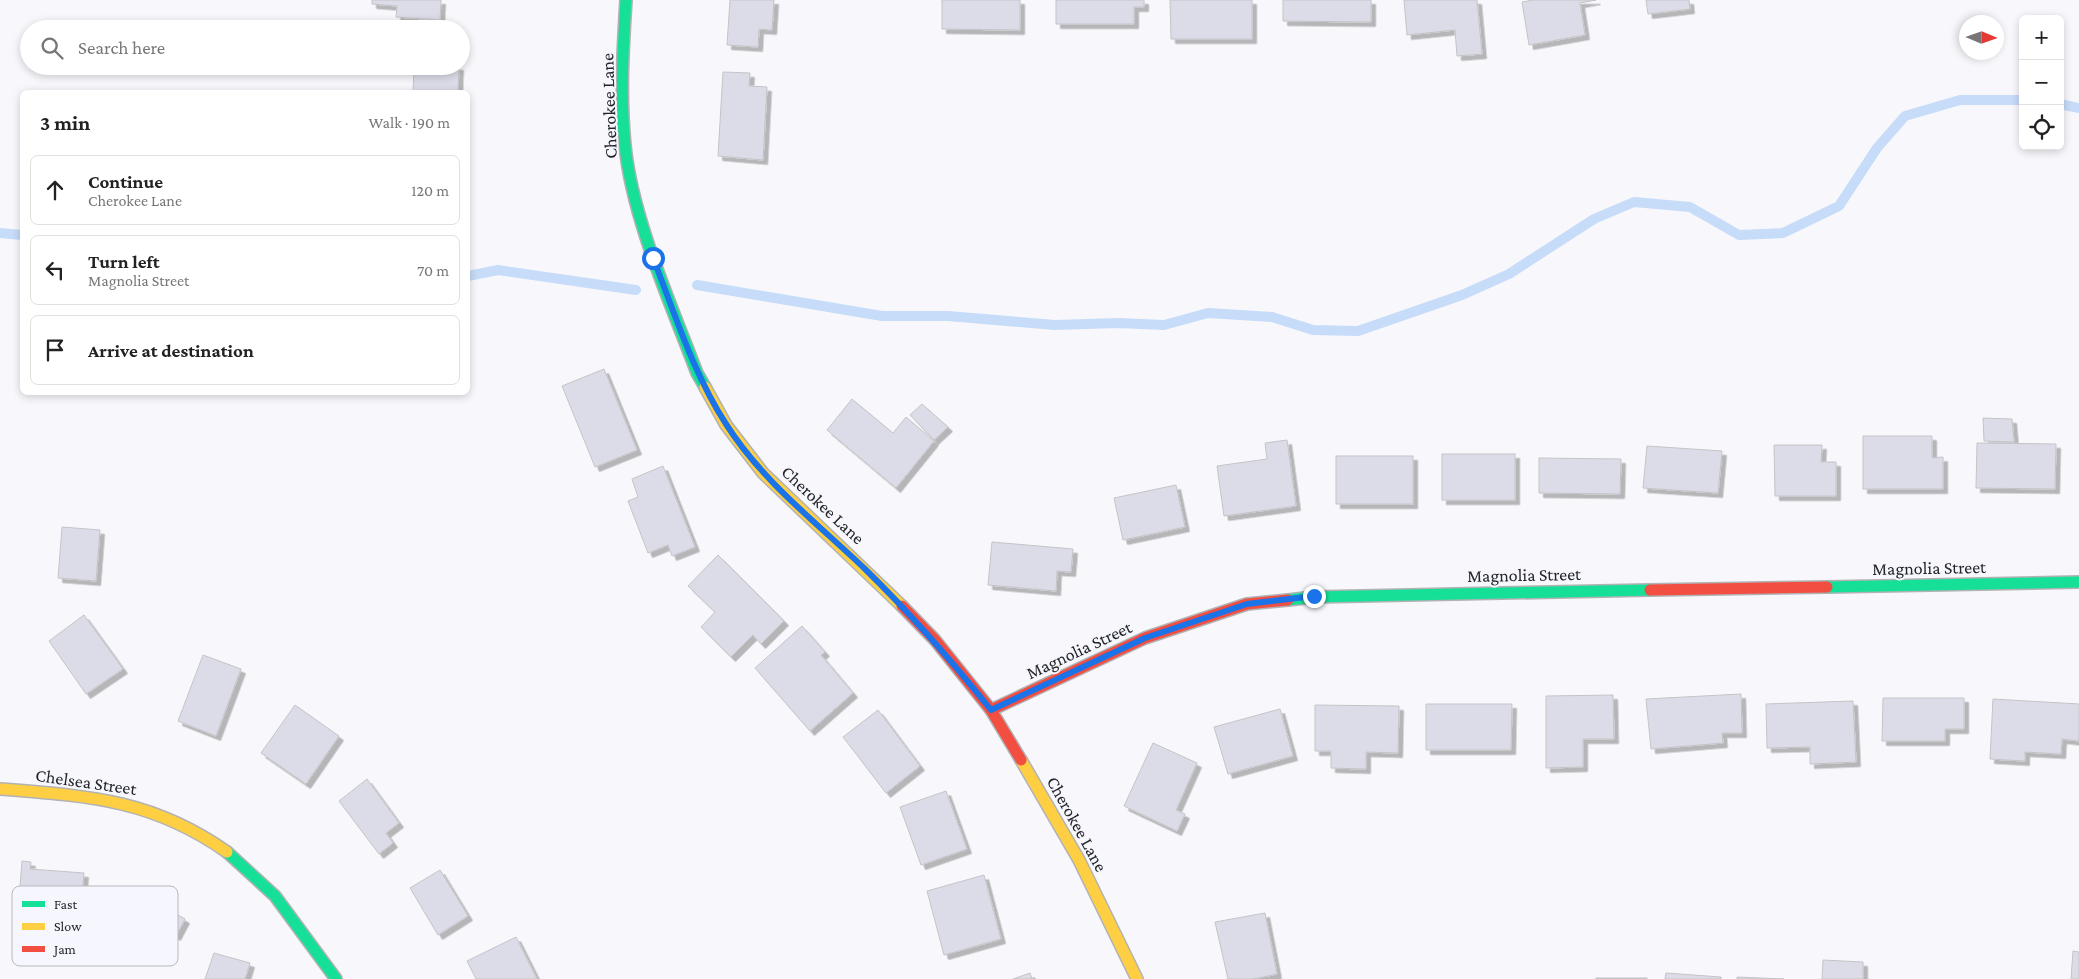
<!DOCTYPE html>
<html lang="en">
<head>
<meta charset="utf-8">
<style>
	:root { --surface:#fff; --page:#f2f2f2; --text:#222; --muted:#767676; --line:#e0e0e0 }
	body { margin:0; font-family:"Crimson Pro",serif; background:var(--page); color:var(--text) }
	.controls { position:absolute; right:15px; top:15px; display:grid; overflow:hidden; border-radius:8px; box-shadow:0 2px 8px #0003 }
	.controls button { width:45px; height:45px; display:grid; place-items:center; padding:0; border:0; border-bottom:1px solid var(--line); background:var(--surface); color:var(--text); font:25px sans-serif }
	.compass { position:absolute; left:1959px; top:15px; width:45px; height:45px; border-radius:50%; background:var(--surface); box-shadow:0 2px 8px #0003; rotate:92deg }
	.stop { position:absolute; width:15px; height:15px; margin:-11px; border:4px solid #1a73e8; border-radius:50%; background:#fff }
	.stop.end { background:#1a73e8; border-color:#fff; box-shadow:0 1px 5px #0008 }
	.list { margin:0; padding:0; list-style:none }
	h2 { display:flex; justify-content:space-between; align-items:center; height:65px; margin:0; padding:0 20px; font-size:21px }
	h2 small { font-size:16px; font-weight:400; color:var(--muted) }
	.list li { display:grid; grid-template-columns:32px 1fr auto; gap:15px; align-items:center; box-sizing:border-box; height:70px; margin:0 10px 10px; padding:0 10px; border:1px solid var(--line); border-radius:8px }
	.list b { display:block; font-size:19px; white-space:nowrap }
	.list p { margin:0; font-size:16px; white-space:nowrap; color:var(--muted) }
	.list em { font-size:16px; font-style:normal; color:var(--muted) }
	.icon { flex:none; width:28px; height:28px; fill:none; stroke:currentColor; stroke-width:2; stroke-linecap:round; stroke-linejoin:round }
	.map { position:relative; flex:none; width:2079px; height:979px; overflow:hidden }
	.search { position:absolute; background:var(--surface); box-shadow:0 2px 8px #0003; left:20px; top:20px; width:450px; height:55px; display:flex; align-items:center; gap:12px; box-sizing:border-box; padding:0 18px; border-radius:28px; color:var(--muted); font-size:19px }
	.panel { position:absolute; background:var(--surface); box-shadow:0 2px 8px #0003; left:20px; top:90px; width:450px; height:305px; border-radius:8px }
	.map>svg:first-child { display:block }
	.lines { fill:none; stroke-linecap:round; stroke-linejoin:round }
	.stream { stroke:#c7dcf8; stroke-width:10 }
	.building { fill:#dbdce8; stroke:#c4c4c7; filter:url(#shadow) }
	.fast-casing { stroke:#b1b2b4; stroke-width:14 }
	.slow-casing { stroke:#b1b2b4; stroke-width:14 }
	.jam-casing { stroke:#b1b2b4; stroke-width:14 }
	.fast { stroke:#16e098; stroke-width:11 }
	.slow { stroke:#ffcf43; stroke-width:11 }
	.jam { stroke:#f24e42; stroke-width:11 }
	.route { stroke:#1a73e8; stroke-width:6 }
	.labels { text-anchor:middle; dominant-baseline:central; stroke-width:4; stroke-linejoin:round; paint-order:stroke }
	.street-label { font-size:18px; fill:#252528; stroke:#f6f7fe }
	.key { fill:#f6f7fe; stroke:#b7b8be; stroke-width:1 }
	.key-label { font-size:14px; fill:#252528 }
</style>
</head>
<body>
<div class="map">
<svg width="2079" height="979" viewBox="0 0 2079 979">
	<defs>
		<filter id="shadow"><feDropShadow dx="4.5" dy="4.5" stdDeviation="0" flood-color="#0004"/></filter>
	</defs>
	<rect width="100%" height="100%" fill="#f8f8fc"/>
	<g class="lines">
		<g class="stream">
			<polyline points="2060,104 2079,108"/>
			<polyline points="0,233 22,235"/>
			<polyline points="468,276 498,270 636,290"/>
			<polyline points="697,285 882,316 948,316 1055,325 1118,323 1164,325 1208,313 1272,317 1313,330 1358,331 1462,295 1509,274 1594,219 1634,202 1690,207 1739,235 1783,233 1839,206 1877,148 1905,116 1960,100 2023,100"/>
		</g>
	</g>
	<g class="building">
		<polygon points="372,0 441,0 440,20 396,17 397,6 372,4"/>
		<polygon points="730,0 774,0 772,30 759,29 758,47 727,45"/>
		<polygon points="942,0 1020,0 1020,30 942,29"/>
		<polygon points="1056,0 1144,0 1144,7 1134,7 1134,24 1056,24"/>
		<polygon points="1170,0 1252,0 1252,39 1171,39"/>
		<polygon points="1283,0 1371,0 1371,22 1283,21"/>
		<polygon points="1404,0 1477,0 1482,54 1457,56 1455,30 1407,35"/>
		<polygon points="1533,0 1596,0 1580,3 1585,35 1529,45 1522,2"/>
		<polygon points="1646,0 1689,0 1690,9 1648,14"/>
		<polygon points="414,66 459,66 458,92 413,92"/>
		<polygon points="723,72 750,73 749,86 767,87 763,160 718,156"/>
		<polygon points="604,369 637,450 595,467 562,386"/>
		<polygon points="852,399 893,433 906,417 934,441 896,488 827,430"/>
		<polygon points="922,404 948,427 934,440 910,415"/>
		<polygon points="1983,418 2012,419 2014,442 1984,441"/>
		<polygon points="1863,436 1932,436 1932,458 1943,457 1943,489 1863,489"/>
		<polygon points="1287,440 1296,506 1224,516 1217,466 1267,459 1265,443"/>
		<polygon points="1977,443 2056,444 2055,489 1976,488"/>
		<polygon points="1774,445 1822,445 1821,462 1836,462 1836,496 1775,496"/>
		<polygon points="1647,446 1722,451 1718,493 1643,488"/>
		<rect x="1442" y="454" width="73" height="46"/>
		<rect x="1336" y="456" width="77" height="48"/>
		<polygon points="1539,458 1621,459 1620,494 1539,493"/>
		<polygon points="663,466 695,547 672,556 668,545 648,553 628,501 638,497 632,479"/>
		<polygon points="1176,485 1185,527 1123,540 1114,498"/>
		<polygon points="62,527 100,530 96,581 58,578"/>
		<polygon points="992,542 1073,549 1071,572 1057,571 1056,591 988,585"/>
		<polygon points="718,555 784,621 761,644 753,635 731,657 701,627 715,612 688,586"/>
		<polygon points="84,615 123,669 86,694 49,641"/>
		<polygon points="802,626 825,652 821,655 853,693 810,731 755,668"/>
		<polygon points="203,655 241,669 216,736 178,721"/>
		<polygon points="1741,694 1742,733 1722,733 1723,743 1651,749 1646,699"/>
		<polygon points="1613,695 1614,739 1583,739 1583,767 1546,768 1546,696"/>
		<polygon points="1883,698 1964,698 1964,729 1945,729 1945,741 1882,741"/>
		<polygon points="1993,699 2079,704 2079,741 2062,739 2061,754 2025,752 2025,761 1990,759"/>
		<polygon points="1853,701 1856,762 1810,764 1810,747 1767,748 1766,704"/>
		<polygon points="1426,704 1512,704 1511,750 1426,750"/>
		<polygon points="295,705 339,736 306,784 261,753"/>
		<polygon points="1315,705 1399,706 1398,753 1366,752 1366,769 1331,768 1331,751 1315,751"/>
		<polygon points="1280,709 1293,756 1228,774 1214,727"/>
		<polygon points="878,710 920,766 886,793 843,737"/>
		<polygon points="1153,743 1197,763 1176,810 1185,814 1177,831 1124,806"/>
		<polygon points="367,779 399,823 386,833 393,843 379,854 339,801"/>
		<polygon points="946,791 967,849 921,865 900,807"/>
		<polygon points="22,861 31,862 30,869 84,873 79,929 17,924"/>
		<polygon points="440,870 468,916 438,935 410,888"/>
		<polygon points="984,875 1001,939 944,955 927,891"/>
		<polygon points="128,887 160,905 163,901 173,907 171,911 185,919 176,936 165,930 150,957 130,947 137,934 111,919"/>
		<polygon points="1265,913 1277,974 1253,979 1228,979 1215,922"/>
		<polygon points="516,937 537,979 476,979 467,961"/>
		<polygon points="2073,951 2079,952 2079,979 2071,979"/>
		<polygon points="214,953 250,963 245,979 205,979"/>
		<polygon points="1823,960 1863,962 1863,979 1822,979"/>
		<polygon points="1030,973 1032,979 1013,979"/>
		<polygon points="1666,973 1721,977 1721,979 1665,979"/>
		<polygon points="1737,977 1784,979 1737,979"/>
		<rect x="1596" y="978" width="51" height="1"/>
	</g>
	<g class="lines">
		<defs>
			<g id="fast">
				<path d="M 626,0 C 623,48 620,96 625,145 C 632,218 671,304 697,373 L 705,387"/>
				<polyline points="1827,587 2079,582"/>
				<polyline points="1288,600 1314,597 1650,590"/>
				<polyline points="227,852 275,896 336,979"/>
			</g>
			<g id="slow">
				<polyline points="705,387 726,425 763,473 902,606"/>
				<polyline points="1021,760 1079,860 1137,979"/>
				<path d="M 0,789 C 88,796 152,799 227,852"/>
			</g>
			<g id="jam">
				<polyline points="1650,590 1827,587"/>
				<polyline points="902,606 935,640 991,710 1021,760"/>
				<polyline points="991,710 1145,638 1247,604 1288,600"/>
			</g>
		</defs>
		<use href="#fast" class="fast-casing"/>
		<use href="#slow" class="slow-casing"/>
		<use href="#jam" class="jam-casing"/>
		<use href="#fast" class="fast"/>
		<use href="#slow" class="slow"/>
		<use href="#jam" class="jam"/>
	</g>
	<g class="lines">
		<path class="route" d="M 653,258 C 675,314 693,373 726,424 C 762,481 817,523 865,569 C 910,613 951,660 991,710 L 1145,638 L 1247,604 L 1314,596"/>
	</g>
	<g class="labels">
		<g class="street-label">
			<text transform="translate(609 106) rotate(-92)">Cherokee Lane</text>
			<text transform="translate(823 505) rotate(43)">Cherokee Lane</text>
			<text transform="translate(1929 568) rotate(-1)">Magnolia Street</text>
			<text transform="translate(1524 575) rotate(-1)">Magnolia Street</text>
			<text transform="translate(1079 650) rotate(-25)">Magnolia Street</text>
			<text transform="translate(86 782) rotate(8)">Chelsea Street</text>
			<text transform="translate(1077 824) rotate(61)">Cherokee Lane</text>
		</g>
	</g>
	<rect x="12" y="886" width="166" height="80" rx="8" class="key"/>
	<rect x="22" y="901" width="23" height="6" fill="#16e098"/>
	<rect x="22" y="923" width="23" height="7" fill="#ffcf43"/>
	<rect x="22" y="946" width="23" height="6" fill="#f24e42"/>
	<g class="key-label">
		<text x="54" y="909">Fast</text>
		<text x="54" y="931">Slow</text>
		<text x="54" y="954">Jam</text>
	</g>
</svg>
<div class="controls">
<button>+</button>
<button>−</button>
<button><svg class="icon" aria-label="locate" viewBox="0 0 24 24"><circle cx="12" cy="12" r="6"/><path d="M12 2v4M12 18v4M2 12h4M18 12h4"/></svg></button>
</div>
<svg class="compass" viewBox="-18 -18 36 36"><path d="M0-13l5 13h-10z" fill="#e53935"/><path d="M0 13l5-13h-10z" fill="#767676"/></svg>
<div class="stop" style="left:653px;top:258px"></div>
<div class="stop end" style="left:1314px;top:596px"></div>
<div class="search"><svg class="icon" aria-label="search" viewBox="0 0 24 24"><circle cx="10" cy="10" r="6"/><path d="M15 15l6 6"/></svg>Search here</div>
<section class="panel">
<h2>3 min<small>Walk · 190 m</small></h2>
<ul class="list">
<li><svg class="icon" aria-label="ahead" viewBox="0 0 24 24"><path d="M12 20V5M6 11l6-6 6 6"/></svg><div><b>Continue</b><p>Cherokee Lane</p></div><em>120 m</em></li>
<li><svg class="icon" aria-label="left" viewBox="0 0 24 24"><path d="M17 20v-9H6M10 6l-5 5 5 5"/></svg><div><b>Turn left</b><p>Magnolia Street</p></div><em>70 m</em></li>
<li><svg class="icon" aria-label="arrive" viewBox="0 0 24 24"><path d="M6 21V4h12l-3 4 3 4H6"/></svg><div><b>Arrive at destination</b></div></li>
</ul>
</section>
</div>
</body>
</html>
